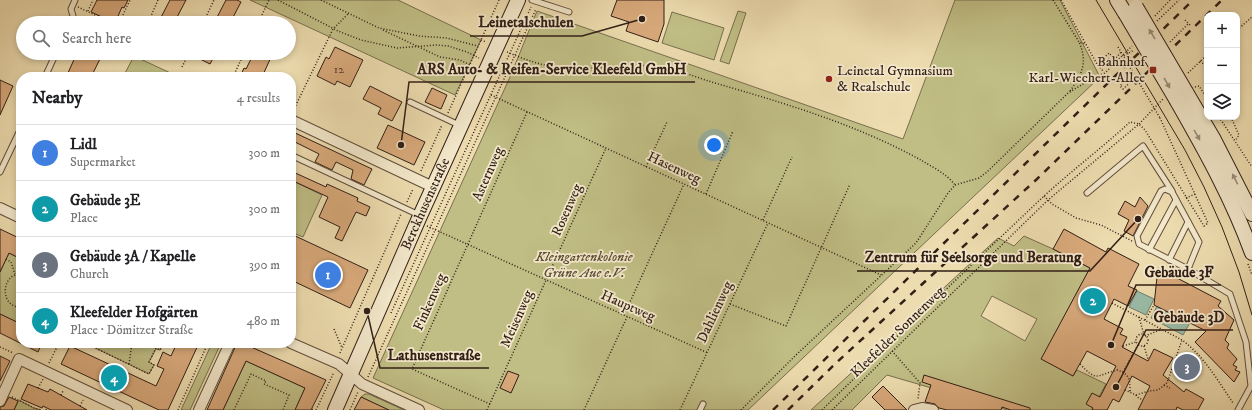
<!DOCTYPE html>
<html lang="en">
<head>
<meta charset="utf-8">
<style>
	:root { --surface:#fff; --page:#f2f2f2; --text:#202124; --muted:#757577; --line:#e0e0e0; --accent:#8f2418 }
	body { margin:0; font-family:"IM FELL DW Pica",serif; background:var(--page); color:var(--text) }
	.controls { position:absolute; right:12px; top:12px; display:grid; overflow:hidden; border-radius:8px; box-shadow:0 2px 6px #0003 }
	.controls button { width:36px; height:36px; display:grid; place-items:center; padding:0; border:0; border-bottom:1px solid var(--line); background:var(--surface); color:var(--text); font:20px sans-serif }
	.you { position:absolute; left:714px; top:145px; width:14px; height:14px; margin:-10px; border:3px solid #fff; border-radius:50%; background:#1a73e8; box-shadow:0 0 0 6px #1a73e833 }
	.badge { display:grid; place-items:center; width:26px; height:26px; border-radius:50%; background:var(--accent); color:#fff; font-size:13px; font-weight:700 }
	.pin { position:absolute; translate:-50% -50%; border:2px solid #fff; box-shadow:0 1px 4px #0006 }
	.list { margin:0; padding:0; list-style:none }
	h2 { display:flex; justify-content:space-between; align-items:center; height:52px; margin:0; padding:0 16px; font-size:17px }
	h2 small { font-size:13px; font-weight:400; color:var(--muted) }
	.list li { display:grid; grid-template-columns:26px 1fr auto; gap:12px; align-items:center; box-sizing:border-box; height:56px; padding:0 16px; border-top:1px solid var(--line) }
	.list b { display:block; font-size:15px; white-space:nowrap }
	.list p { margin:0; font-size:13px; white-space:nowrap; color:var(--muted) }
	.list em { font-size:13px; font-style:normal; color:var(--muted) }
	.icon { flex:none; width:22px; height:22px; fill:none; stroke:currentColor; stroke-width:2; stroke-linecap:round; stroke-linejoin:round }
	.map { position:relative; flex:none; width:1252px; height:410px; overflow:hidden }
	.search { position:absolute; background:var(--surface); box-shadow:0 2px 6px #0003; left:16px; top:16px; width:280px; height:44px; display:flex; align-items:center; gap:10px; box-sizing:border-box; padding:0 14px; border-radius:22px; color:var(--muted); font-size:15px }
	.panel { position:absolute; background:var(--surface); box-shadow:0 2px 6px #0003; left:16px; top:72px; width:280px; height:276px; border-radius:16px }
	.map>svg:first-child { display:block }
	.green { fill:#c0be85; stroke:#786e4e; fill-rule:evenodd }
	.water { fill:#9abca8; stroke:#707d6e }
	.building { fill:#d7a87a; stroke:#311e16 }
	.lines { fill:none; stroke-linecap:round; stroke-linejoin:round }
	.lane-casing { stroke:#604e3c; stroke-width:7 }
	.street-casing { stroke:#604e3c; stroke-width:12 }
	.secondary-casing { stroke:#311e16; stroke-width:16 }
	.path { stroke:#311e16; stroke-width:1.5; stroke-dasharray:1 2; stroke-linecap:butt }
	.lane { stroke:#f3e8cb; stroke-width:5 }
	.street { stroke:#f3e8cb; stroke-width:10 }
	.secondary { stroke:#f3e8cb; stroke-width:14 }
	.tram { stroke:#311e16; stroke-width:1 }
	.rail { stroke:#311e16; stroke-width:2.5; stroke-dasharray:7 7; stroke-linecap:butt }
	.secondary-bridge-casing { stroke:#311e16; stroke-width:16; stroke-linecap:butt }
	.path-bridge { stroke:#311e16; stroke-width:1.5; stroke-dasharray:1 2; stroke-linecap:butt }
	.secondary-bridge { stroke:#f3e8cb; stroke-width:14 }
	.oneway { fill:#9c8d7a }
	.poi-dot { fill:#8f2418; stroke:#f3e8cb; stroke-width:1.5 }
	.labels { text-anchor:middle; dominant-baseline:central; stroke-width:3.5; stroke-linejoin:round; paint-order:stroke }
	.number-label { font-size:12px; fill:#5a402f }
	.poi-label { font-size:14px; fill:#311e16; stroke:#f3e8cb; text-anchor:end }
	.street-label { font-size:14px; fill:#311e16; stroke:#f3e8cb }
	.park-label { font-size:14px; font-style:italic; fill:#5c4e37; stroke:#f3e8cb }
	.leader { fill:none; stroke:#311e16; stroke-width:1.5 }
	.callout-dot { fill:#311e16; stroke:#f3e8cb; stroke-width:1.5 }
	.callout-label { font-size:15px; text-anchor:middle; font-weight:bold; fill:#311e16; stroke:#f3e8cb; stroke-width:3.5; stroke-linejoin:round; paint-order:stroke }
</style>
</head>
<body>
<div class="map">
<svg width="1252" height="410" viewBox="0 0 1252 410">
	<rect width="100%" height="100%" fill="#eddcaf"/>
	<filter id="stains"><feTurbulence type="fractalNoise" baseFrequency=".005" numOctaves="4"/><feColorMatrix values="0 0 0 0 .2 0 0 0 0 .09 0 0 0 0 .02 0 0 0 .5 -.17"/></filter>
	<radialGradient id="worn" r=".72"><stop offset=".6" stop-color="#630" stop-opacity="0"/><stop offset="1" stop-color="#630" stop-opacity=".3"/></radialGradient>
	<g class="green">
		<polygon points="250,0 398,0 481,40 455,95"/>
		<polygon points="955,0 1060,0 1100,77 748,410 444,410 373,378 510,77 537,11 903,139"/>
		<polygon points="738,11 746,13 729,64 720,61"/>
		<polygon points="672,12 724,28 714,60 662,43"/>
		<polygon points="134,56 179,77 123,77"/>
		<polygon points="291,180 322,195 303,237 291,232"/>
		<path d="M 1024,236 L 1053,249 L 1090,268 L 1042,359 L 1073,376 L 1077,370 L 1106,384 L 1092,410 L 1007,410 L 887,375 L 852,410 L 811,410 L 998,238 L 1014,246 ZM 992,296 L 1037,319 L 1025,341 L 981,316 Z"/>
		<polygon points="9,253 21,259 21,324 0,314 0,272"/>
		<polygon points="85,343 119,343 131,348 132,343 164,343 160,350 156,349 149,362 154,365 149,374"/>
		<polygon points="212,343 221,343 190,410 181,410"/>
		<polygon points="246,361 305,388 295,410 223,410"/>
		<polygon points="365,394 369,394 404,410 386,410 386,409 361,397"/>
		<polygon points="19,400 34,408 41,410 14,410"/>
	</g>
	<g class="water">
		<polygon points="1137,291 1154,299 1146,315 1129,307"/>
		<polygon points="1157,306 1185,322 1188,317 1192,319 1183,335 1151,318"/>
	</g>
	<g class="building">
		<polygon points="97,0 128,0 124,8 122,7 115,23 91,12"/>
		<polygon points="170,0 186,0 174,23 158,23"/>
		<polygon points="226,0 237,0 241,2 230,23 214,23"/>
		<polygon points="617,0 664,0 664,24 658,42 626,31 629,22 611,16"/>
		<polygon points="335,47 363,60 350,87 337,81 335,85 317,76 326,57 329,59"/>
		<polygon points="77,53 103,53 91,77 72,77 67,75"/>
		<polygon points="188,53 216,53 210,64"/>
		<polygon points="254,53 267,53 272,55 262,77 240,77 244,68 246,69"/>
		<polygon points="0,80 13,86 0,115"/>
		<polygon points="370,86 402,102 392,121 378,114 381,108 363,99"/>
		<polygon points="432,88 447,95 441,109 425,102"/>
		<polygon points="388,125 425,142 414,165 377,148"/>
		<polygon points="291,131 372,169 364,185 351,179 353,170 336,162 332,170 315,162 319,154 291,140"/>
		<polygon points="291,171 326,187 327,184 358,198 357,201 370,207 366,216 356,212 342,241 335,238 340,227 319,217 328,197 291,180"/>
		<polygon points="1140,197 1148,206 1133,236 1124,231 1129,220 1118,214 1125,201 1135,207"/>
		<polygon points="0,229 21,239 21,259 9,253 0,272"/>
		<polygon points="1064,229 1106,252 1108,248 1139,264 1128,286 1137,290 1128,306 1114,299 1104,319 1123,329 1120,334 1127,337 1122,347 1148,361 1154,349 1173,358 1163,375 1184,392 1186,389 1204,399 1198,410 1183,410 1177,407 1176,410 1138,410 1150,386 1132,376 1119,402 1113,399 1107,410 1092,410 1093,408 1086,404 1092,393 1100,397 1116,366 1087,351 1073,376 1041,359 1090,268 1053,249"/>
		<polygon points="291,234 368,270 350,308 291,280"/>
		<polygon points="1158,268 1221,301 1218,306 1234,320 1225,340 1229,344 1227,348 1237,359 1233,365 1237,367 1235,370 1240,372 1234,382 1195,342 1206,331 1154,305"/>
		<polygon points="0,314 21,324 21,343 42,343 38,352 0,333"/>
		<polygon points="177,343 199,343 168,410 159,410 61,364 70,346 156,386 164,369 157,366 163,352 171,356"/>
		<polygon points="237,343 242,343 326,380 311,410 295,410 305,388 246,361 223,410 207,410"/>
		<polygon points="0,356 10,361 0,381"/>
		<polygon points="508,371 519,375 511,393 500,388"/>
		<polygon points="924,375 1030,408 1030,410 1011,410 1002,407 1001,410 947,410 939,408 935,404 925,402 931,385 922,382"/>
		<polygon points="28,384 48,392 50,389 87,410 51,410 43,406 42,408 21,399"/>
		<polygon points="883,386 907,410 885,410 872,397"/>
		<polygon points="9,397 18,401 14,410 0,410 0,407 4,406"/>
		<polygon points="361,397 389,410 354,410"/>
	</g>
	<g class="lines">
		<defs>
			<g id="lane">
				<polyline points="532,0 569,12"/>
				<polyline points="70,23 73,16 71,9 75,0"/>
				<polyline points="45,77 56,53"/>
				<polyline points="410,102 459,125"/>
				<polyline points="293,156 419,215"/>
				<polyline points="0,172 21,128"/>
				<polyline points="1087,193 1143,146 1172,191"/>
				<polyline points="1149,250 1176,200"/>
				<polyline points="1169,260 1188,222"/>
				<polyline points="1188,269 1199,242 1172,192 1165,189 1161,191 1137,236 1139,244 1188,269 1230,294 1246,342 1251,386 1238,410"/>
				<polyline points="700,410 703,404"/>
			</g>
			<g id="street">
				<polyline points="291,120 433,187"/>
				<polyline points="0,208 21,218"/>
				<polyline points="291,343 339,364 362,384 419,410"/>
				<polyline points="0,401 19,359 127,410"/>
				<polyline points="199,410 230,343"/>
				<polyline points="914,410 922,408 933,410"/>
			</g>
			<g id="secondary">
				<polyline points="1117,0 1125,13"/>
				<polyline points="1186,92 1213,138 1252,214"/>
				<path d="M 1177,101 C 1205,150 1233,200 1252,253"/>
				<path id="s1" d="M 335,410 L 420,216 L 518,0"/>
			</g>
		</defs>
		<use href="#lane" class="lane-casing"/>
		<use href="#street" class="street-casing"/>
		<use href="#secondary" class="secondary-casing"/>
		<g class="path">
			<polyline points="278,0 338,31 361,40 397,48 437,45 448,46 467,52 479,58"/>
			<polyline points="321,0 379,28 419,36 447,38 478,46"/>
			<polyline points="1053,0 1079,42 1086,44"/>
			<polyline points="1061,0 1097,64 1104,72"/>
			<polyline points="78,7 112,23"/>
			<polyline points="88,11 93,0"/>
			<polyline points="1155,16 1170,0"/>
			<polyline points="1185,20 1191,26"/>
			<polyline points="1157,21 1179,0"/>
			<polyline points="119,23 130,0"/>
			<polyline points="148,23 158,0"/>
			<polyline points="203,23 214,0"/>
			<polyline points="258,23 269,0"/>
			<polyline points="383,30 440,57 460,60 470,65"/>
			<polyline points="1237,30 1252,17"/>
			<polyline points="481,40 486,42"/>
			<polyline points="1170,42 1188,24"/>
			<path d="M 507,52 C 526,60 545,67 565,68 C 595,70 624,64 653,66 C 674,68 695,77 715,83 C 784,103 855,124 919,159 C 931,166 947,174 955,185"/>
			<polyline points="1112,56 1113,55 1116,58 1121,52"/>
			<polyline points="1124,56 1134,50"/>
			<polyline points="1200,61 1207,67"/>
			<polyline points="1104,63 1112,56"/>
			<polyline points="1097,64 1109,53 1118,63"/>
			<polyline points="182,67 189,53"/>
			<polyline points="1188,73 1207,55"/>
			<polyline points="233,77 244,53"/>
			<polyline points="1129,78 1131,75 1134,78"/>
			<polyline points="1133,79 1130,81 1127,79 1120,86 1123,89 1136,77"/>
			<polyline points="1195,87 1199,86 1207,98"/>
			<path d="M 1070,91 C 1082,75 1088,62 1079,42"/>
			<polyline points="491,95 881,275"/>
			<polyline points="293,111 333,29 349,13"/>
			<polyline points="448,113 499,0"/>
			<polyline points="1219,117 1252,167"/>
			<polyline points="1231,117 1239,135 1235,141"/>
			<polyline points="646,167 667,122"/>
			<polyline points="421,171 442,125"/>
			<polyline points="706,194 733,131"/>
			<polyline points="1044,196 1052,204 1076,218 1101,225 1132,241"/>
			<polyline points="1186,198 1195,194"/>
			<polyline points="407,202 413,189"/>
			<polyline points="763,220 792,157"/>
			<polyline points="427,226 708,353"/>
			<polyline points="6,259 11,262 15,274"/>
			<polyline points="1248,264 1252,275"/>
			<path d="M 21,274 C 0,274 0,308 21,307"/>
			<path d="M 1112,303 L 1182,340 C 1204,356 1218,381 1233,403"/>
			<polyline points="730,304 786,326 850,184"/>
			<polyline points="391,313 531,7"/>
			<polyline points="624,315 684,184"/>
			<polyline points="1139,317 1144,335"/>
			<polyline points="1145,320 1154,305"/>
			<polyline points="334,329 342,348"/>
			<circle cx="1142" cy="340" r="6"/>
			<polyline points="1145,336 1160,330"/>
			<polyline points="85,343 149,374 154,365 149,362 156,348 160,350 164,343"/>
			<polyline points="1123,346 1136,342"/>
			<polyline points="1144,346 1148,359"/>
			<polyline points="0,347 13,353"/>
			<polyline points="892,351 920,383 918,399"/>
			<polyline points="340,353 401,214"/>
			<polyline points="49,363 59,343"/>
			<polyline points="129,364 132,343"/>
			<path d="M 1080,364 C 1097,382 1095,376 1117,370 C 1130,374 1130,380 1130,392"/>
			<polyline points="1123,372 1138,345"/>
			<polyline points="368,377 536,9"/>
			<polyline points="1164,385 1170,388"/>
			<polyline points="38,388 43,379"/>
			<polyline points="1125,390 1136,395 1149,391 1158,390 1167,383 1182,340"/>
			<polyline points="61,395 63,391"/>
			<polyline points="1136,395 1137,397 1143,400"/>
			<polyline points="12,397 34,408 41,410"/>
			<polyline points="490,404 412,369 527,112"/>
			<polyline points="80,406 83,400"/>
			<polyline points="312,409 313,410"/>
			<polyline points="46,410 47,408"/>
			<polyline points="178,410 208,343"/>
			<polyline points="234,410 251,374 266,381 264,384 289,395 283,410"/>
			<polyline points="316,410 334,372"/>
			<polyline points="350,410 358,392"/>
			<polyline points="487,410 606,148"/>
			<polyline points="584,410 627,317"/>
			<polyline points="680,410 768,223"/>
			<polyline points="741,410 796,355 916,243 948,193 955,185 979,178 987,172 1068,93 1095,77 1105,73 1132,46"/>
			<path d="M 822,410 C 895,338 969,267 1043,197 C 1071,171 1102,148 1130,122 L 1139,124 L 1145,130 L 1204,226 L 1208,223 L 1160,118"/>
			<polyline points="832,410 1048,200 1139,124 1163,99"/>
		</g>
		<use href="#lane" class="lane"/>
		<use href="#street" class="street"/>
		<use href="#secondary" class="secondary"/>
		<polyline class="tram" points="1096,0 1185,150 1204,187 1222,227 1239,272 1252,315"/>
		<g class="rail">
			<polyline points="773,410 1193,0"/>
			<polyline points="788,410 836,363 1037,179 1222,0"/>
		</g>
		<defs>
			<g id="secondary-bridge">
				<polyline points="1136,7 1186,92"/>
				<polyline points="1125,13 1177,101"/>
			</g>
		</defs>
		<use href="#secondary-bridge" class="secondary-bridge-casing"/>
		<g class="path-bridge">
			<polyline points="1118,47 1160,118"/>
			<polyline points="1104,63 1107,67 1116,58"/>
		</g>
		<use href="#secondary-bridge" class="secondary-bridge"/>
	</g>
	<defs><path id="oneway-solid" d="M-6-.8H1V-3.2L6.5 0L1 3.2V.8H-6Z"/></defs>
	<g class="oneway">
		<use href="#oneway-solid" transform="translate(1152 34) rotate(-121)"/>
		<use href="#oneway-solid" transform="translate(1167 83) rotate(60)"/>
		<use href="#oneway-solid" transform="translate(1197 135) rotate(60)"/>
		<use href="#oneway-solid" transform="translate(1235 179) rotate(-117)"/>
	</g>
	<g class="poi-dot">
		<rect x="1149" y="66" width="8" height="8" rx="2"/>
		<circle cx="829" cy="79" r="4"/>
	</g>
	<g class="labels">
		<g class="number-label">
			<text x="339" y="69">12</text>
		</g>
		<g class="poi-label">
			<text x="1145" y="62">Bahnhof<tspan x="1145" dy="16">Karl-Wiechert-Allee</tspan></text>
			<text x="837" y="71" text-anchor="start">Leinetal Gymnasium<tspan x="837" dy="16">&amp; Realschule</tspan></text>
		</g>
		<g class="street-label">
			<text transform="translate(674 168) rotate(25)">Hasenweg</text>
			<text transform="translate(488 174) rotate(-66)">Asternweg</text>
			<text stroke="none"><textPath href="#s1" startOffset="225">Berckhusenstraße</textPath></text>
			<text transform="translate(567 210) rotate(-66)">Rosenweg</text>
			<text transform="translate(430 302) rotate(-66)">Finkenweg</text>
			<text transform="translate(628 306) rotate(24)">Hauptweg</text>
			<text transform="translate(715 312) rotate(-65)">Dahlienweg</text>
			<text transform="translate(517 319) rotate(-66)">Meisenweg</text>
			<text transform="translate(898 332) rotate(-44)">Kleefelder Sonnenweg</text>
		</g>
		<g class="park-label">
			<text x="584" y="257">Kleingartenkolonie<tspan x="584" dy="16">Grüne Aue e.V.</tspan></text>
		</g>
	</g>
	<path class="leader" d="M642 19L582 36H470M401 145L409 82H695M1138 219L1090 271H857M1111 345L1136 285H1221M1116 387L1146 330H1233M367 311L380 368H489"/>
	<g class="callout-dot">
		<circle cx="642" cy="19" r="4"/>
		<circle cx="401" cy="145" r="4"/>
		<circle cx="1138" cy="219" r="4"/>
		<circle cx="1111" cy="345" r="4"/>
		<circle cx="1116" cy="387" r="4"/>
		<circle cx="367" cy="311" r="4"/>
	</g>
	<g class="callout-label">
		<text x="526" y="27">Leinetalschulen</text>
		<text x="552" y="74">ARS Auto- &amp; Reifen-Service Kleefeld GmbH</text>
		<text x="973" y="262">Zentrum für Seelsorge und Beratung</text>
		<text x="1179" y="277">Gebäude 3F</text>
		<text x="1189" y="322">Gebäude 3D</text>
		<text x="434" y="360">Lathusenstraße</text>
	</g>
	<rect width="100%" height="100%" filter="url(#stains)"/>
	<rect width="100%" height="100%" fill="url(#worn)"/>
</svg>
<div class="controls">
<button>+</button>
<button>−</button>
<button><svg class="icon" aria-label="layers" viewBox="0 0 24 24"><path d="M12 4l9 5-9 5-9-5zM3 14l9 5 9-5"/></svg></button>
</div>
<div class="you"></div>
<div class="pin badge" style="left:328px;top:275px;background:#3f7fe0">1</div>
<div class="pin badge" style="left:1093px;top:301px;background:#0f9aa8">2</div>
<div class="pin badge" style="left:1187px;top:367px;background:#6b7280">3</div>
<div class="pin badge" style="left:114px;top:378px;background:#0f9aa8">4</div>
<div class="search"><svg class="icon" aria-label="search" viewBox="0 0 24 24"><circle cx="10" cy="10" r="6"/><path d="M15 15l6 6"/></svg>Search here</div>
<section class="panel">
<h2>Nearby<small>4 results</small></h2>
<ul class="list">
<li><span class="badge" style="background:#3f7fe0">1</span><div><b>Lidl</b><p>Supermarket</p></div><em>300 m</em></li>
<li><span class="badge" style="background:#0f9aa8">2</span><div><b>Gebäude 3E</b><p>Place</p></div><em>300 m</em></li>
<li><span class="badge" style="background:#6b7280">3</span><div><b>Gebäude 3A / Kapelle</b><p>Church</p></div><em>390 m</em></li>
<li><span class="badge" style="background:#0f9aa8">4</span><div><b>Kleefelder Hofgärten</b><p>Place · Dömitzer Straße</p></div><em>480 m</em></li>
</ul>
</section>
</div>
</body>
</html>
